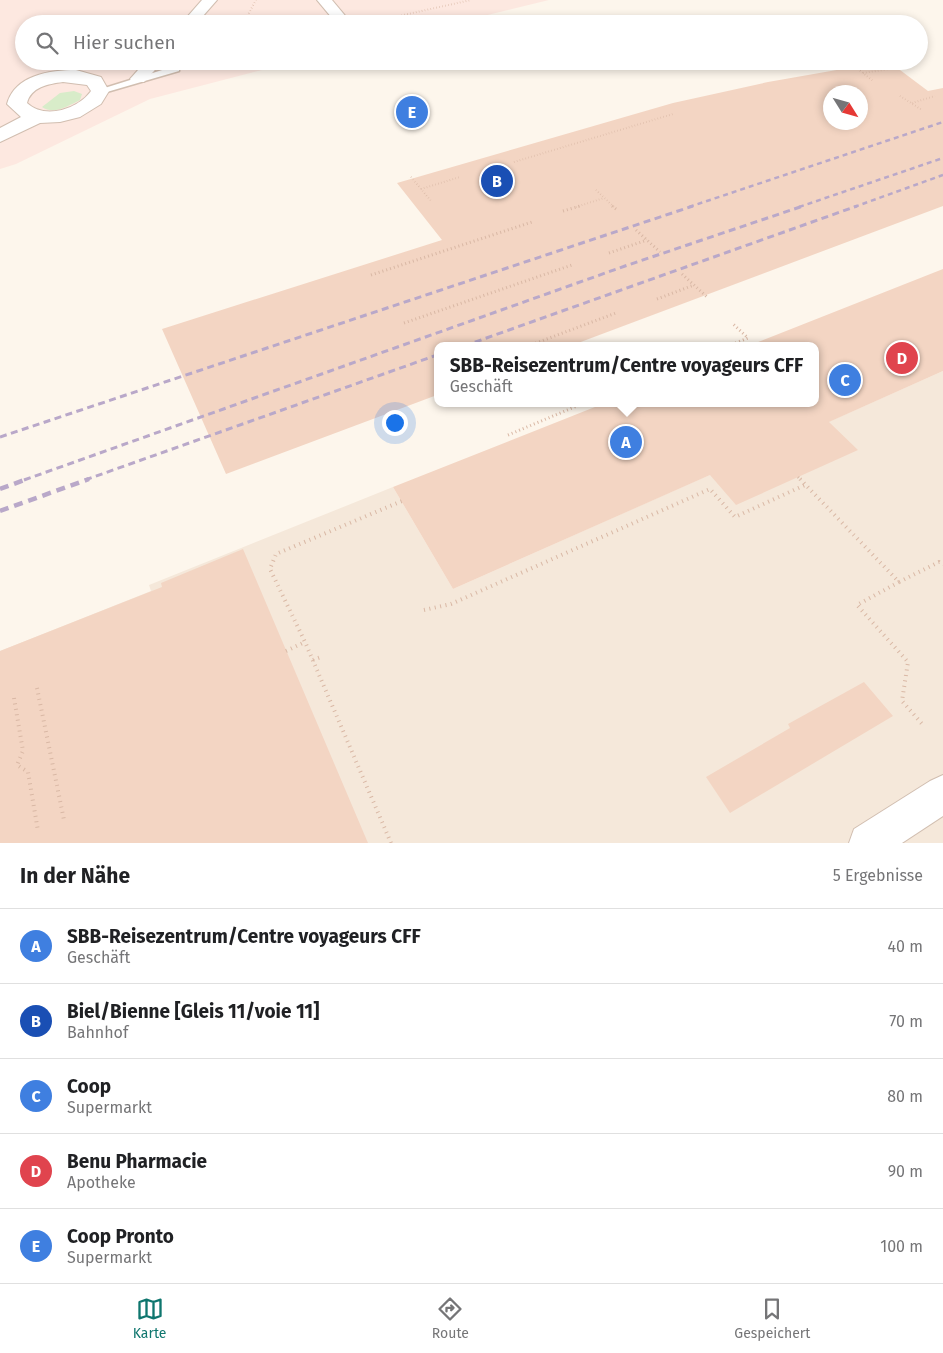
<!DOCTYPE html>
<html lang="de">
<head>
<meta charset="utf-8">
<style>
	:root { --surface:#fff; --page:#f2f2f2; --text:#202124; --muted:#757577; --line:#e0e0e0; --accent:#0f766e }
	body { margin:0; font-family:"Fira Sans",sans-serif; background:var(--page); color:var(--text) }
	.compass { position:absolute; left:823px; top:85px; width:45px; height:45px; border-radius:50%; background:var(--surface); box-shadow:0 2px 8px #0003; rotate:127deg }
	.you { position:absolute; left:394px; top:422px; width:18px; height:18px; margin:-12px; border:4px solid #fff; border-radius:50%; background:#1a73e8; box-shadow:0 0 0 8px #1a73e833 }
	.badge { display:grid; place-items:center; width:32px; height:32px; border-radius:50%; background:var(--accent); color:#fff; font-size:16px; font-weight:700 }
	.pin { position:absolute; translate:-50% -50%; border:2px solid #fff; box-shadow:0 1px 5px #0006 }
	.popup { position:absolute; left:434px; top:342px; width:385px; height:65px; box-sizing:border-box; display:grid; place-content:center; border-radius:10px; background:var(--surface); filter:drop-shadow(0 1px 4px #0005); font-size:16px; white-space:nowrap; color:var(--muted) }
	.popup b { font-size:19px; color:var(--text) }
	.popup::after { content:''; position:absolute; left:50%; top:100%; margin-left:-10px; border:10px solid transparent; border-top-color:var(--surface) }
	.list { margin:0; padding:0; list-style:none }
	h2 { display:flex; justify-content:space-between; align-items:center; height:65px; margin:0; padding:0 20px; font-size:21px }
	h2 small { font-size:16px; font-weight:400; color:var(--muted) }
	.list li { display:grid; grid-template-columns:32px 1fr auto; gap:15px; align-items:center; box-sizing:border-box; height:75px; padding:0 20px; border-top:1px solid var(--line) }
	.list b { display:block; font-size:19px; white-space:nowrap }
	.list p { margin:0; font-size:16px; white-space:nowrap; color:var(--muted) }
	.list em { font-size:16px; font-style:normal; color:var(--muted) }
	.icon { flex:none; width:28px; height:28px; fill:none; stroke:currentColor; stroke-width:2; stroke-linecap:round; stroke-linejoin:round }
	.map { position:relative; flex:none; width:943px; height:843px; overflow:hidden }
	.search { position:absolute; background:var(--surface); box-shadow:0 2px 8px #0003; left:15px; right:15px; top:15px; height:55px; display:flex; align-items:center; gap:12px; box-sizing:border-box; padding:0 18px; border-radius:28px; color:var(--muted); font-size:19px }
	.sheet { height:440px; background:var(--surface) }
	nav { display:flex; justify-content:space-around; align-items:center; box-sizing:border-box; height:70px; border-top:1px solid var(--line); background:var(--surface); font-size:14px; color:var(--muted) }
	nav a { display:grid; justify-items:center; gap:2px }
	nav .on { color:var(--accent) }
	.map>svg:first-child { display:block }
	.residential { fill:#f5e8da }
	.commercial { fill:#fde8e0 }
	.green { fill:#d8ecc9 }
	.building { fill:#f3d5c3; fill-rule:evenodd }
	.lines { fill:none; stroke-linecap:round; stroke-linejoin:round }
	.service-casing { stroke:#d1beb0; stroke-width:3 }
	.pedestrian-casing { stroke:#d1beb0; stroke-width:2 }
	.minor-casing { stroke:#d1beb0; stroke-width:2 }
	.tertiary-casing { stroke:#d1beb0; stroke-width:2 }
	.path-far2 { stroke:#d9b8a5; stroke-width:2; stroke-dasharray:0.5 2.5; stroke-linecap:butt }
	.path-far1 { stroke:#d9b8a5; stroke-width:3; stroke-dasharray:1 3; stroke-linecap:butt }
	.path { stroke:#d9b8a5; stroke-width:4; stroke-dasharray:1 4.5; stroke-linecap:butt }
	.service { fill:#fff; fill-rule:evenodd }
	.pedestrian { fill:#fff; fill-rule:evenodd }
	.minor { fill:#fff; fill-rule:evenodd }
	.tertiary { fill:#fff; fill-rule:evenodd }
	.rail-far2 { stroke:#b9a8c9; stroke-width:2.5; stroke-dasharray:5 4; stroke-linecap:butt }
	.rail-far1 { stroke:#b9a8c9; stroke-width:3; stroke-dasharray:7 4.5; stroke-linecap:butt }
	.rail { stroke:#b9a8c9; stroke-width:4.5; stroke-dasharray:9 6; stroke-linecap:butt }
</style>
</head>
<body>
<div class="map">
<svg width="943" height="843" viewBox="0 0 943 843">
	<rect width="100%" height="100%" fill="#fdf6ec"/>
	<polygon class="residential" points="943,371 943,843 0,843 0,651 151,591 149,585 393,487 453,589"/>
	<polygon class="commercial" points="0,0 549,0 451,24 24,24 24,61 297,61 150,99 16,164 0,169"/>
	<path class="green" d="M 74,91 L 82,94 L 80,100 C 68,106 54,115 42,107 L 60,93 Z"/>
	<g class="building">
		<path d="M 888,61 L 928,91 L 943,88 L 943,206 L 570,346 L 437,346 L 437,395 L 226,474 L 162,329 L 442,240 L 397,183 L 673,103 L 768,82 ZM 830,92 L 860,92 L 860,122 L 830,122 Z"/>
		<polygon points="943,269 943,371 829,422 858,450 736,505 710,475 453,589 393,487 605,403 815,403 815,346 748,346"/>
		<polygon points="243,549 368,843 0,843 0,651 162,587 161,583"/>
		<polygon points="864,682 893,716 730,813 706,777 790,728 788,724"/>
	</g>
	<g class="lines">
		<defs>
			<polygon id="service" points="175,66 179,67 179,71 100,94 95,91"/>
			<g id="pedestrian">
				<polygon points="202,0 217,0 196,24 181,24"/>
				<polygon points="317,0 332,0 352,24 337,24"/>
				<polygon points="146,61 163,61 144,82 132,82 130,79"/>
			</g>
			<path id="minor" d="M 76,70 L 101,77 L 109,91 L 101,104 L 80,117 L 60,122 L 40,123 L 0,142 L 0,128 L 21,117 L 7,104 C 15,75 50,70 76,70 ZM 63,82 L 87,85 L 91,91 C 78,109 45,120 27,103 C 31,87 48,84 63,82 Z"/>
			<polygon id="tertiary" points="943,775 943,816 902,843 849,843 854,829 930,781"/>
		</defs>
		<use href="#service" class="service-casing"/>
		<use href="#pedestrian" class="pedestrian-casing"/>
		<use href="#minor" class="minor-casing"/>
		<use href="#tertiary" class="tertiary-casing"/>
		<g class="path-far2">
			<polyline points="372,22 471,0"/>
			<polyline points="243,24 256,0"/>
			<polyline points="853,65 873,81"/>
			<polyline points="863,73 889,69"/>
			<polyline points="900,96 922,110"/>
			<polyline points="912,103 935,96"/>
			<polyline points="514,162 673,114"/>
			<polyline points="411,177 431,201"/>
			<polyline points="421,189 460,177"/>
			<polyline points="596,190 614,207"/>
			<polyline points="576,207 604,198"/>
		</g>
		<g class="path-far1">
			<polyline points="612,206 616,209"/>
			<polyline points="563,211 580,206"/>
			<polyline points="636,230 660,252"/>
			<polyline points="609,253 647,240"/>
			<polyline points="682,274 707,297"/>
			<polyline points="371,275 532,222"/>
			<polyline points="657,299 694,285"/>
			<polyline points="404,323 572,265"/>
			<polyline points="528,346 616,313"/>
			<polyline points="728,346 748,338 732,323"/>
			<polyline points="508,435 584,403"/>
			<polyline points="798,477 801,480"/>
		</g>
		<g class="path">
			<polyline points="800,479 899,582 939,562 943,565"/>
			<polyline points="899,582 857,605 908,662 902,701 923,725"/>
			<polyline points="424,610 451,604 710,489 735,517 805,485"/>
			<polyline points="286,651 305,642"/>
			<polyline points="313,660 321,657"/>
			<polyline points="37,688 64,820"/>
			<polyline points="14,698 23,751 17,765 28,772 38,831"/>
			<polyline points="391,843 305,642 270,569 276,554 402,501"/>
		</g>
		<use href="#service" class="service"/>
		<use href="#pedestrian" class="pedestrian"/>
		<use href="#minor" class="minor"/>
		<use href="#tertiary" class="tertiary"/>
		<g class="rail-far2">
			<polyline points="689,207 943,122"/>
			<polyline points="799,207 943,158"/>
			<polyline points="854,207 943,175"/>
		</g>
		<g class="rail-far1">
			<polyline points="464,346 857,206"/>
			<polyline points="0,437 693,206"/>
			<polyline points="24,480 625,266 803,206"/>
			<polyline points="85,480 437,355"/>
		</g>
		<g class="rail">
			<polyline points="0,489 27,479"/>
			<polyline points="0,511 89,479"/>
		</g>
	</g>
</svg>
<svg class="compass" viewBox="-18 -18 36 36"><path d="M0-13l5 13h-10z" fill="#e53935"/><path d="M0 13l5-13h-10z" fill="#757577"/></svg>
<div class="you"></div>
<div class="pin badge" style="left:626px;top:442px;background:#3f7fe0">A</div>
<div class="popup"><b>SBB-Reisezentrum/Centre voyageurs CFF</b>Geschäft</div>
<div class="pin badge" style="left:497px;top:181px;background:#1a4fb4">B</div>
<div class="pin badge" style="left:845px;top:380px;background:#3f7fe0">C</div>
<div class="pin badge" style="left:902px;top:358px;background:#e0444e">D</div>
<div class="pin badge" style="left:412px;top:112px;background:#3f7fe0">E</div>
<div class="search"><svg class="icon" aria-label="search" viewBox="0 0 24 24"><circle cx="10" cy="10" r="6"/><path d="M15 15l6 6"/></svg>Hier suchen</div>
</div>
<section class="sheet">
<h2>In der Nähe<small>5 Ergebnisse</small></h2>
<ul class="list">
<li><span class="badge" style="background:#3f7fe0">A</span><div><b>SBB-Reisezentrum/Centre voyageurs CFF</b><p>Geschäft</p></div><em>40 m</em></li>
<li><span class="badge" style="background:#1a4fb4">B</span><div><b>Biel/Bienne [Gleis 11/voie 11]</b><p>Bahnhof</p></div><em>70 m</em></li>
<li><span class="badge" style="background:#3f7fe0">C</span><div><b>Coop</b><p>Supermarkt</p></div><em>80 m</em></li>
<li><span class="badge" style="background:#e0444e">D</span><div><b>Benu Pharmacie</b><p>Apotheke</p></div><em>90 m</em></li>
<li><span class="badge" style="background:#3f7fe0">E</span><div><b>Coop Pronto</b><p>Supermarkt</p></div><em>100 m</em></li>
</ul>
</section>
<nav>
<a class="on"><svg class="icon" aria-label="map" viewBox="0 0 24 24"><path d="M3 6l6-2 6 2 6-2v14l-6 2-6-2-6 2zM9 4v14M15 6v14"/></svg>Karte</a>
<a><svg class="icon" aria-label="directions" viewBox="0 0 24 24"><path d="M12 3l9 9-9 9-9-9zM9 14v-3h6M13 9l2 2-2 2"/></svg>Route</a>
<a><svg class="icon" aria-label="saved" viewBox="0 0 24 24"><path d="M7 4h10v16l-5-4-5 4z"/></svg>Gespeichert</a>
</nav>
</body>
</html>
